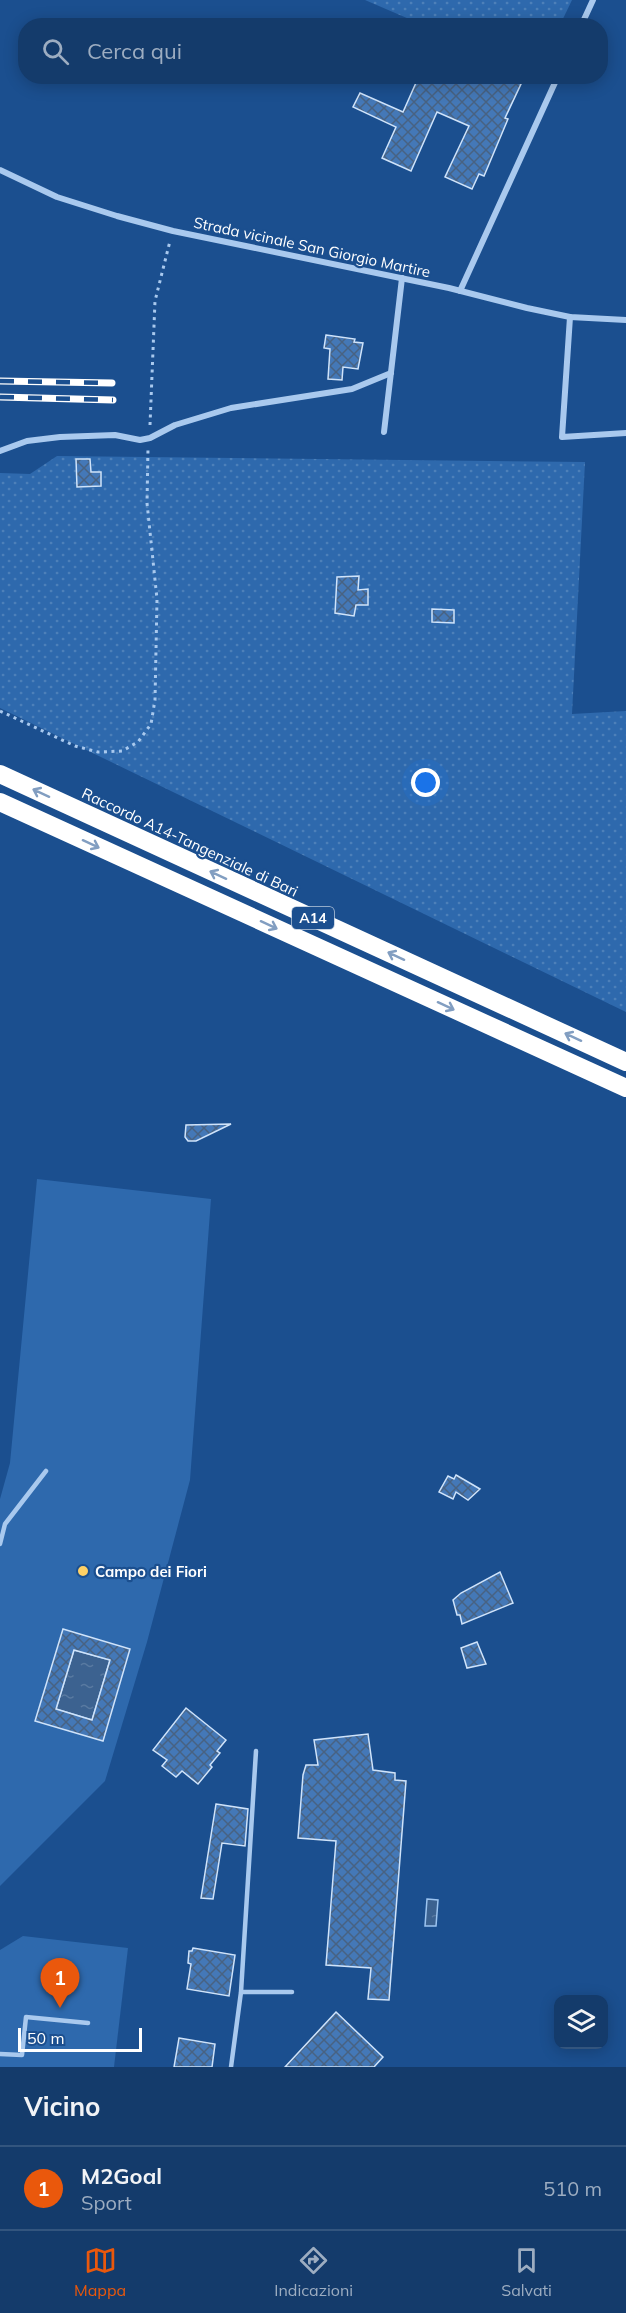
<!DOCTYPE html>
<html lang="it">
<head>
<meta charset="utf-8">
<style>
	:root { --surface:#143b6b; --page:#1d4271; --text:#f1f3f6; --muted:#9dadc1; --line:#33557e; --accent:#ea580c }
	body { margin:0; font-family:Mulish,sans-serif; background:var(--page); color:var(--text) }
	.controls { position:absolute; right:18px; bottom:18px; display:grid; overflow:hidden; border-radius:12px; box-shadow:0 3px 15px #0003 }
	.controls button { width:54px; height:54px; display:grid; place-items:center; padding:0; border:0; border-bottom:2px solid var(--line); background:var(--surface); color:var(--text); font:30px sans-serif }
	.scale { position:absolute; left:18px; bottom:15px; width:124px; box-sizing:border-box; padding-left:6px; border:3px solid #fff; border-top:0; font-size:16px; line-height:21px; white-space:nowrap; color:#fff; -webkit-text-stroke:4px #1b4f8f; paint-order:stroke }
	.you { position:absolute; left:426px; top:783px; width:21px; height:21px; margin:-15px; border:4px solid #fff; border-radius:50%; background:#1a73e8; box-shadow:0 0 0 9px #1a73e833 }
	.badge { display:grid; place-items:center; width:39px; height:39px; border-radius:50%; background:var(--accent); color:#fff; font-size:20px; font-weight:700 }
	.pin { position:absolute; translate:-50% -50px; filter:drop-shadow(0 2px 3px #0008) }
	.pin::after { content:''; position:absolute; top:32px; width:21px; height:18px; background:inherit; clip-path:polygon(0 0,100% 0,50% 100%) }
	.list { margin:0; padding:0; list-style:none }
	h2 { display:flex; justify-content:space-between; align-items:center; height:78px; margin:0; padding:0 24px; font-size:26px }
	h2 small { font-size:20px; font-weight:400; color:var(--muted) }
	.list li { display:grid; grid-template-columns:39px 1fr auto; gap:18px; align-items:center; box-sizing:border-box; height:84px; padding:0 24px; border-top:2px solid var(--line) }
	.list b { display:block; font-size:22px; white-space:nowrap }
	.list p { margin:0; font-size:20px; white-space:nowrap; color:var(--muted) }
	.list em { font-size:20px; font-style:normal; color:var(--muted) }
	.icon { flex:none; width:33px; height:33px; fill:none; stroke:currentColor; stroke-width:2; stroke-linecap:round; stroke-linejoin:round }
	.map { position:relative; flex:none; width:626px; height:2067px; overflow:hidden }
	.search { position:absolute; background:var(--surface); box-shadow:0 3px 15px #0003; left:18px; right:18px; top:18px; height:66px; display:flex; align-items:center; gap:15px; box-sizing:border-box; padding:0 21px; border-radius:24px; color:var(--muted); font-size:22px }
	.sheet { height:162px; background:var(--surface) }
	nav { display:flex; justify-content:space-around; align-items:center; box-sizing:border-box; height:84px; border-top:2px solid var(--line); background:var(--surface); font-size:16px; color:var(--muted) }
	nav a { display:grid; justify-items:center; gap:3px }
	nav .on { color:var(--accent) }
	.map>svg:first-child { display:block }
	.grass { fill:url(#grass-dots) }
	.pitch { fill:#2e69ad }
	.water { fill:url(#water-ripples); stroke:#9cc4f0; stroke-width:1.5 }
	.building { fill:url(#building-cross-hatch); stroke:#cfe3fa; stroke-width:1.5; fill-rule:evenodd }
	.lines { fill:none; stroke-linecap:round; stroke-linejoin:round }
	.path { stroke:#a9c9ee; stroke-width:3; stroke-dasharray:3 4.5; stroke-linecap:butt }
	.lane { stroke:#a9c9ee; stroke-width:4.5 }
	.street { stroke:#a9c9ee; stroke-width:6 }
	.highway { stroke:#fff; stroke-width:18 }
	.rail-casing { stroke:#fff; stroke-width:7 }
	.rail { stroke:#1b4f8f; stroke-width:4.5; stroke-dasharray:14; stroke-linecap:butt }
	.oneway { stroke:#829ec1 }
	.poi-dot { fill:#ffd166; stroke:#1b4f8f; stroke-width:2 }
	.labels { text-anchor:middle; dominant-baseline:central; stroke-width:4.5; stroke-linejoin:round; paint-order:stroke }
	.shield { fill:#1b4f8f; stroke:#bbcadd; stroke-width:1.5 }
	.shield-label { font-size:14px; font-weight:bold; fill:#fff }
	.street-label { font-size:15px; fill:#fff; stroke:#1b4f8f }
	.poi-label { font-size:15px; font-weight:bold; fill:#fff; stroke:#1b4f8f; text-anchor:start }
</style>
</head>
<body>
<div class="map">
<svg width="626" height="2067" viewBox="0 0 626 2067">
	<defs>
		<pattern id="grass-dots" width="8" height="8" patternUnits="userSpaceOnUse" patternTransform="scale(1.5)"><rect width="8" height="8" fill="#2e69ad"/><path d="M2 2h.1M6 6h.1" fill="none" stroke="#4d80b9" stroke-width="1.8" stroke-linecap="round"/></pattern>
		<pattern id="water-ripples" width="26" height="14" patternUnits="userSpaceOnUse" patternTransform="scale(1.5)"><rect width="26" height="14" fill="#3c6290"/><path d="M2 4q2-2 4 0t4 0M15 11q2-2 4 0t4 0" fill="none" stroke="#597aa1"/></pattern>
		<pattern id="building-cross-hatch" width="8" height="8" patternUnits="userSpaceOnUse" patternTransform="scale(1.5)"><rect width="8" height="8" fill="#4478b7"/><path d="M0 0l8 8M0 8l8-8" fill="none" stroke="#486282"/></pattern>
	</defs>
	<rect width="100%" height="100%" fill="#1b4f8f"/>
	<g class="grass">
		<polygon points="365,0 572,0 560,25 423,25"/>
		<polygon points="57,456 585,462 572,714 626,711 626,1012 0,708 0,473 30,474"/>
	</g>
	<g class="pitch">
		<polygon points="37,1179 211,1199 190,1480 147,1642 105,1781 0,1886 0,1499 10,1463"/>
		<polygon points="23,1936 128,1948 114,2067 0,2067 0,1950"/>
	</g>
	<g class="water">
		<polygon points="74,1650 110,1660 92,1720 56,1709"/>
		<polygon points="427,1899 438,1900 436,1926 425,1926"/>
	</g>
	<g class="building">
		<polygon points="419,76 505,76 521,84 505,118 508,119 484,176 479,174 472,189 445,177 469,126 437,112 411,171 382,158 396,127 353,107 360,93 403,112"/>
		<polygon points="326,335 355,339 354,342 363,343 358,369 343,367 342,380 328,379 330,349 324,348"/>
		<polygon points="76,459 90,459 91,472 101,472 101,486 77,487"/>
		<polygon points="359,576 358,590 368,589 368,605 356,605 354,616 335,613 337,577"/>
		<polygon points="432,609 454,610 454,623 432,622"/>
		<polygon points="231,1124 196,1141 188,1141 185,1137 186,1125"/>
		<polygon points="456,1475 480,1489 468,1500 456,1492 453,1499 439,1492 448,1476 454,1479"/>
		<polygon points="500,1572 513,1603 462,1624 460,1615 457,1615 453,1600 461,1593"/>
		<path d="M 63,1629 L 130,1649 L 103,1741 L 35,1721 ZM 74,1650 L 110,1660 L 92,1720 L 56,1709 Z"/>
		<polygon points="477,1642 486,1664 467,1668 461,1648"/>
		<polygon points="186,1708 226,1740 217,1751 220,1753 210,1765 212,1767 198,1784 182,1771 176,1777 162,1766 167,1760 153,1750"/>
		<polygon points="368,1734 373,1770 395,1773 395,1780 406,1781 389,2000 368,1999 371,1968 326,1965 336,1841 298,1838 303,1775 306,1765 318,1765 314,1740"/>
		<polygon points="216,1804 248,1809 245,1846 222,1843 213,1899 201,1898"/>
		<polygon points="193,1948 235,1955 229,1996 187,1989 191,1964 188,1963 189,1951 192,1951"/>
		<polygon points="336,2012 383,2057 374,2067 285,2067"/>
		<polygon points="179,2038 215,2044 212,2067 174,2067"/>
	</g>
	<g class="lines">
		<g class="path">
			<polyline points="150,425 155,301 170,241"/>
			<polyline points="0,711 75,746 98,752 122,751 138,742 151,724 155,700 157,599 147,503 148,449"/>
		</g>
		<g class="lane">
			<polyline points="0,1544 5,1524 46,1471"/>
			<polyline points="241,1992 292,1992"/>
			<polyline points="0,2054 22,2055 26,2017 88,2023"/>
			<polyline points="231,2067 241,1992 256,1751"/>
		</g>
		<g class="street">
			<polyline points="581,26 593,0"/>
			<polyline points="0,170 57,197 117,216 173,231 449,288 527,308 570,317 626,320"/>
			<polyline points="460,291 558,76"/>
			<polyline points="570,317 562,437 626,433"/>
			<polyline points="384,432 402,278"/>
			<polyline points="0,451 27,441 60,437 115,435 140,440 150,438 175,425 231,408 352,389 391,373"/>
		</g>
		<g class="highway">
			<polyline points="0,774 626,1062"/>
			<polyline points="0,802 626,1088"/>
		</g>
		<defs>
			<g id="rail">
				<polyline points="0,381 112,383"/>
				<polyline points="0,397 113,400"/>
			</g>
		</defs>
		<use href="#rail" class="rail-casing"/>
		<use href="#rail" class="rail"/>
	</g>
	<defs><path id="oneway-shaft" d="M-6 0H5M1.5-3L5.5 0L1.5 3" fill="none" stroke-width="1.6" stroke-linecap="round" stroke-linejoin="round" transform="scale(1.5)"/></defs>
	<g class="oneway">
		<use href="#oneway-shaft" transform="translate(41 793) rotate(-155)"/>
		<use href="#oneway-shaft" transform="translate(91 844) rotate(25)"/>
		<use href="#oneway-shaft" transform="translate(218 875) rotate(-155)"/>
		<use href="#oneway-shaft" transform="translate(269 925) rotate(25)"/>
		<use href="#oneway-shaft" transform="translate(396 956) rotate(-155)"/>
		<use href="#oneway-shaft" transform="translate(446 1006) rotate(25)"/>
		<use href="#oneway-shaft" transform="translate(573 1037) rotate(-155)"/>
	</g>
	<circle class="poi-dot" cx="83" cy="1571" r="6"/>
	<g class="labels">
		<rect class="shield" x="292" y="907" width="42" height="22" rx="4.5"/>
		<g class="shield-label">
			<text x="313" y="918">A14</text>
		</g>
		<g class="street-label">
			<text transform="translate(312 247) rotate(12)">Strada vicinale San Giorgio Martire</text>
			<text transform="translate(190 842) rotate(25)">Raccordo A14-Tangenziale di Bari</text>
		</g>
		<g class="poi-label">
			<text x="95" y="1571">Campo dei Fiori</text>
		</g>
	</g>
</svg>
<div class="controls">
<button><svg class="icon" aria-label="layers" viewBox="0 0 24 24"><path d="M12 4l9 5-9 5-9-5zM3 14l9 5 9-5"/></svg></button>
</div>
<div class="scale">50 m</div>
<div class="you"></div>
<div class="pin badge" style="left:60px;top:2008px">1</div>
<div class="search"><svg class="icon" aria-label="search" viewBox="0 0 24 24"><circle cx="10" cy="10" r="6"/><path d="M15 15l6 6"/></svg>Cerca qui</div>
</div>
<section class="sheet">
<h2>Vicino<small></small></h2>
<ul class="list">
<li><span class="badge">1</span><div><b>M2Goal</b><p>Sport</p></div><em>510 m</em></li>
</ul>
</section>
<nav>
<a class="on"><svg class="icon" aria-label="map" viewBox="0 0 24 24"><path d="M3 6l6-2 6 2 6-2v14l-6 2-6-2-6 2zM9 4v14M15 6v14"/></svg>Mappa</a>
<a><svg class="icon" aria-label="directions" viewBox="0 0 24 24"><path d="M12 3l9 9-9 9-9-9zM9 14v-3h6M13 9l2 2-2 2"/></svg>Indicazioni</a>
<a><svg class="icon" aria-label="saved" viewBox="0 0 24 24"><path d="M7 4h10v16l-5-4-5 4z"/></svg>Salvati</a>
</nav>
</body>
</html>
